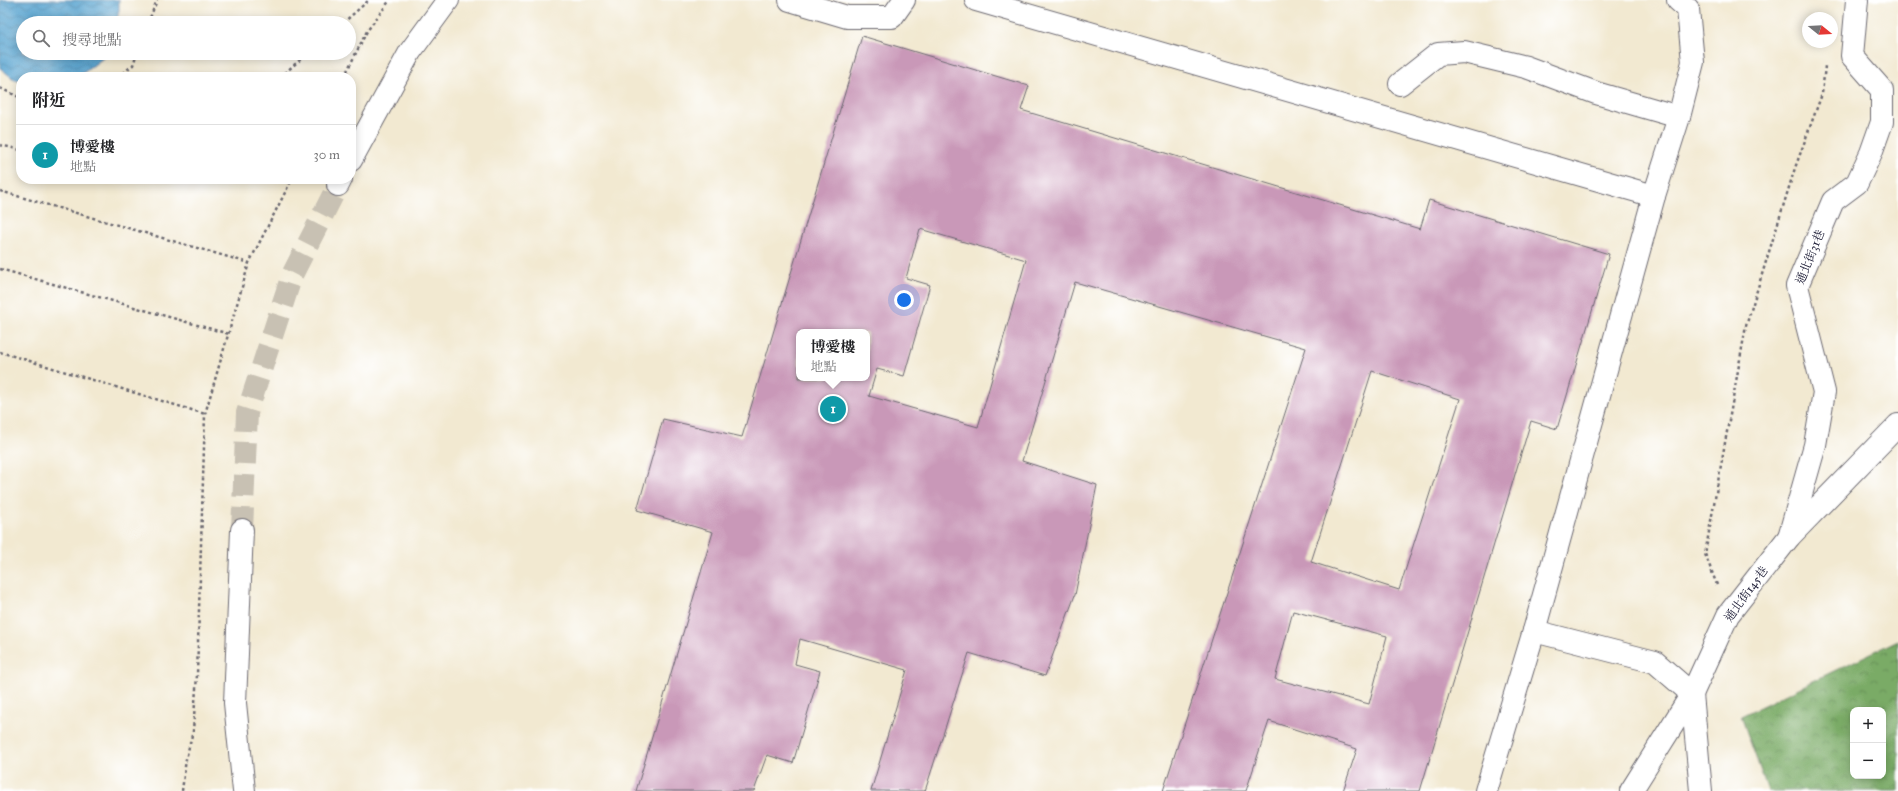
<!DOCTYPE html>
<html lang="zh-TW">
<head>
<meta charset="utf-8">
<style>
	:root { --surface:#fff; --page:#f2f2f2; --text:#202124; --muted:#757577; --line:#e0e0e0; --accent:#0f766e }
	body { margin:0; font-family:"IM FELL Great Primer","Noto Serif TC",serif; background:var(--page); color:var(--text) }
	.controls { position:absolute; right:12px; bottom:12px; display:grid; overflow:hidden; border-radius:8px; box-shadow:0 2px 10px #0003 }
	.controls button { width:36px; height:36px; display:grid; place-items:center; padding:0; border:0; border-bottom:1px solid var(--line); background:var(--surface); color:var(--text); font:20px sans-serif }
	.compass { position:absolute; left:1802px; top:12px; width:36px; height:36px; border-radius:50%; background:var(--surface); box-shadow:0 2px 10px #0003; rotate:108deg }
	.you { position:absolute; left:904px; top:300px; width:14px; height:14px; margin:-10px; border:3px solid #fff; border-radius:50%; background:#1a73e8; box-shadow:0 0 0 6px #1a73e833 }
	.badge { display:grid; place-items:center; width:26px; height:26px; border-radius:50%; background:var(--accent); color:#fff; font-size:13px; font-weight:700 }
	.pin { position:absolute; translate:-50% -50%; border:2px solid #fff; box-shadow:0 1px 4px #0006 }
	.popup { position:absolute; left:796px; top:329px; width:74px; height:52px; box-sizing:border-box; display:grid; place-content:center; border-radius:8px; background:var(--surface); filter:drop-shadow(0 1px 3px #0005); font-size:13px; white-space:nowrap; color:var(--muted) }
	.popup b { font-size:15px; color:var(--text) }
	.popup::after { content:''; position:absolute; left:50%; top:100%; margin-left:-8px; border:8px solid transparent; border-top-color:var(--surface) }
	.list { margin:0; padding:0; list-style:none }
	h2 { display:flex; justify-content:space-between; align-items:center; height:52px; margin:0; padding:0 16px; font-size:17px }
	h2 small { font-size:13px; font-weight:400; color:var(--muted) }
	.list li { display:grid; grid-template-columns:26px 1fr auto; gap:12px; align-items:center; box-sizing:border-box; height:60px; padding:0 16px; border-top:1px solid var(--line) }
	.list b { display:block; font-size:15px; white-space:nowrap }
	.list p { margin:0; font-size:13px; white-space:nowrap; color:var(--muted) }
	.list em { font-size:13px; font-style:normal; color:var(--muted) }
	.icon { flex:none; width:22px; height:22px; fill:none; stroke:currentColor; stroke-width:2; stroke-linecap:round; stroke-linejoin:round }
	.map { position:relative; flex:none; width:1898px; height:791px; overflow:hidden }
	.search { position:absolute; background:var(--surface); box-shadow:0 2px 10px #0003; left:16px; top:16px; width:340px; height:44px; display:flex; align-items:center; gap:10px; box-sizing:border-box; padding:0 14px; border-radius:22px; color:var(--muted); font-size:15px }
	.panel { position:absolute; background:var(--surface); box-shadow:0 2px 10px #0003; left:16px; top:72px; width:340px; height:112px; border-radius:16px }
	.map>svg:first-child { display:block }
	.forest { fill:url(#forest-crowns); stroke:#4e6650; fill-rule:evenodd }
	.water { fill:url(#water-waves); stroke:#3c6285 }
	.building { fill:#c998b8; fill-rule:evenodd }
	.lines { fill:none; stroke-linecap:round; stroke-linejoin:round }
	.minor-tunnel { stroke:#c8c1b3; stroke-width:22; stroke-dasharray:22 11; stroke-linecap:butt }
	.minor-casing { stroke:#6b6870; stroke-width:24 }
	.path { stroke:#6b6870; stroke-width:2.5; stroke-dasharray:3 3; stroke-linecap:butt }
	.minor { stroke:#fff; stroke-width:22 }
	.labels { text-anchor:middle; dominant-baseline:central; stroke-width:4; stroke-linejoin:round; paint-order:stroke }
	.street-label { font-size:12px; fill:#22223b; stroke:#fff }
</style>
</head>
<body>
<div class="map">
<svg width="1898" height="791" viewBox="0 0 1898 791">
	<defs>
		<pattern id="forest-crowns" width="20" height="18" patternUnits="userSpaceOnUse"><rect width="20" height="18" fill="#7aab66"/><path d="M2 6a3 3 0 1 1 6 0M12 15a3 3 0 1 1 6 0" fill="none" stroke="#648b55"/></pattern>
		<pattern id="water-waves" width="16" height="10" patternUnits="userSpaceOnUse"><rect width="16" height="10" fill="#56a3cf"/><path d="M0 5q4-4 8 0t8 0" fill="none" stroke="#4784a9"/></pattern>
	</defs>
	<rect width="100%" height="100%" fill="#fff"/>
	<filter id="ink" filterUnits="userSpaceOnUse"><feTurbulence type="fractalNoise" baseFrequency=".025" numOctaves="2"/><feDisplacementMap in="SourceGraphic" scale="8" xChannelSelector="R" yChannelSelector="G"/><feConvolveMatrix kernelMatrix="1 2 1 2 8 2 1 2 1" color-interpolation-filters="sRGB"/></filter>
	<filter id="wash" filterUnits="userSpaceOnUse"><feTurbulence type="fractalNoise" baseFrequency=".012" numOctaves="4" result="noise"/><feDisplacementMap in="SourceGraphic" scale="16" xChannelSelector="R" yChannelSelector="G"/><feGaussianBlur stdDeviation="0.9" result="paint"/><feColorMatrix in="noise" values="0 0 0 0 0 0 0 0 0 0 0 0 0 0 0 0 0 1.4 0 .05"/><feComposite in="paint" operator="in"/></filter>
	<g filter="url(#wash)">
		<rect width="100%" height="100%" fill="#f2e9d1"/>
		<path class="forest" d="M 1898,640 L 1898,791 L 1768,791 L 1741,716 ZM 1853,710 L 1883,710 L 1883,776 L 1853,776 Z"/>
		<polygon class="water" points="0,0 119,0 119,11 116,23 23,23 23,53 108,53 107,55 78,77 21,77 21,80 15,80 0,68"/>
		<g id="blocks">
			<path class="building" d="M 862,36 L 1029,86 L 1021,110 L 1420,229 L 1429,200 L 1609,254 L 1557,429 L 1531,421 L 1420,791 L 1343,791 L 1357,749 L 1269,721 L 1246,791 L 1163,791 L 1306,348 L 1075,282 L 1022,461 L 1097,485 L 1075,595 L 1045,676 L 969,653 L 925,791 L 871,791 L 907,670 L 800,639 L 795,664 L 820,671 L 793,763 L 767,755 L 754,791 L 636,791 L 713,532 L 637,510 L 663,419 L 742,437 ZM 920,229 L 1026,260 L 978,427 L 869,396 L 877,369 L 904,376 L 930,285 L 906,278 ZM 799,332 L 867,332 L 867,378 L 799,378 ZM 1372,371 L 1460,399 L 1399,590 L 1311,562 ZM 1293,611 L 1387,636 L 1369,704 L 1275,679 Z"/>
		</g>
	</g>
	<g filter="url(#ink)">
		<use href="#blocks" fill-opacity="0" stroke="#6b6870" stroke-width="1"/>
		<g class="lines">
			<polyline class="minor-tunnel" points="242,530 247,413 292,275 338,185"/>
			<defs>
				<g id="minor">
					<polyline points="790,0 847,17 892,17 904,0"/>
					<polyline points="976,0 1654,196"/>
					<polyline points="1400,84 1438,54 1464,52 1526,67 1596,93 1679,117"/>
					<polyline points="351,160 410,52 448,0"/>
					<polyline points="338,185 341,179"/>
					<polyline points="242,530 235,703 244,791"/>
					<polyline points="1789,537 1815,445 1824,392 1797,286 1833,201 1857,183 1871,153 1882,122 1882,90 1852,56 1857,0"/>
					<polyline points="1534,631 1655,662 1692,694 1701,791"/>
					<polyline points="1486,791 1534,631 1654,196 1679,117 1693,62 1688,9 1678,0"/>
					<polyline points="1631,791 1692,694 1728,615 1789,537 1898,425"/>
				</g>
			</defs>
			<use href="#minor" class="minor-casing"/>
			<g class="path">
				<polyline points="148,23 157,0"/>
				<polyline points="343,23 369,0"/>
				<polyline points="118,77 133,65 137,53"/>
				<polyline points="280,77 308,53"/>
				<polyline points="344,77 367,31 390,0"/>
				<polyline points="0,88 21,98"/>
				<polyline points="0,145 21,150"/>
				<polyline points="0,191 249,263"/>
				<polyline points="0,269 229,334"/>
				<polyline points="0,352 205,414"/>
				<polyline points="1717,585 1705,554 1746,326 1795,168 1822,94 1825,66"/>
				<polyline points="182,791 186,759 193,731 197,675 205,414 249,263 292,179"/>
			</g>
			<use href="#minor" class="minor"/>
		</g>
	</g>
	<g class="labels">
		<g class="street-label">
			<text transform="translate(1810 257) rotate(-68)">通北街31巷</text>
			<text transform="translate(1746 594) rotate(-54)">通北街145巷</text>
		</g>
	</g>
</svg>
<div class="controls">
<button>+</button>
<button>−</button>
</div>
<svg class="compass" viewBox="-18 -18 36 36"><path d="M0-13l5 13h-10z" fill="#e53935"/><path d="M0 13l5-13h-10z" fill="#757577"/></svg>
<div class="you"></div>
<div class="pin badge" style="left:833px;top:409px;background:#0f9aa8">1</div>
<div class="popup"><b>博愛樓</b>地點</div>
<div class="search"><svg class="icon" aria-label="search" viewBox="0 0 24 24"><circle cx="10" cy="10" r="6"/><path d="M15 15l6 6"/></svg>搜尋地點</div>
<section class="panel">
<h2>附近<small></small></h2>
<ul class="list">
<li><span class="badge" style="background:#0f9aa8">1</span><div><b>博愛樓</b><p>地點</p></div><em>30 m</em></li>
</ul>
</section>
</div>
</body>
</html>
